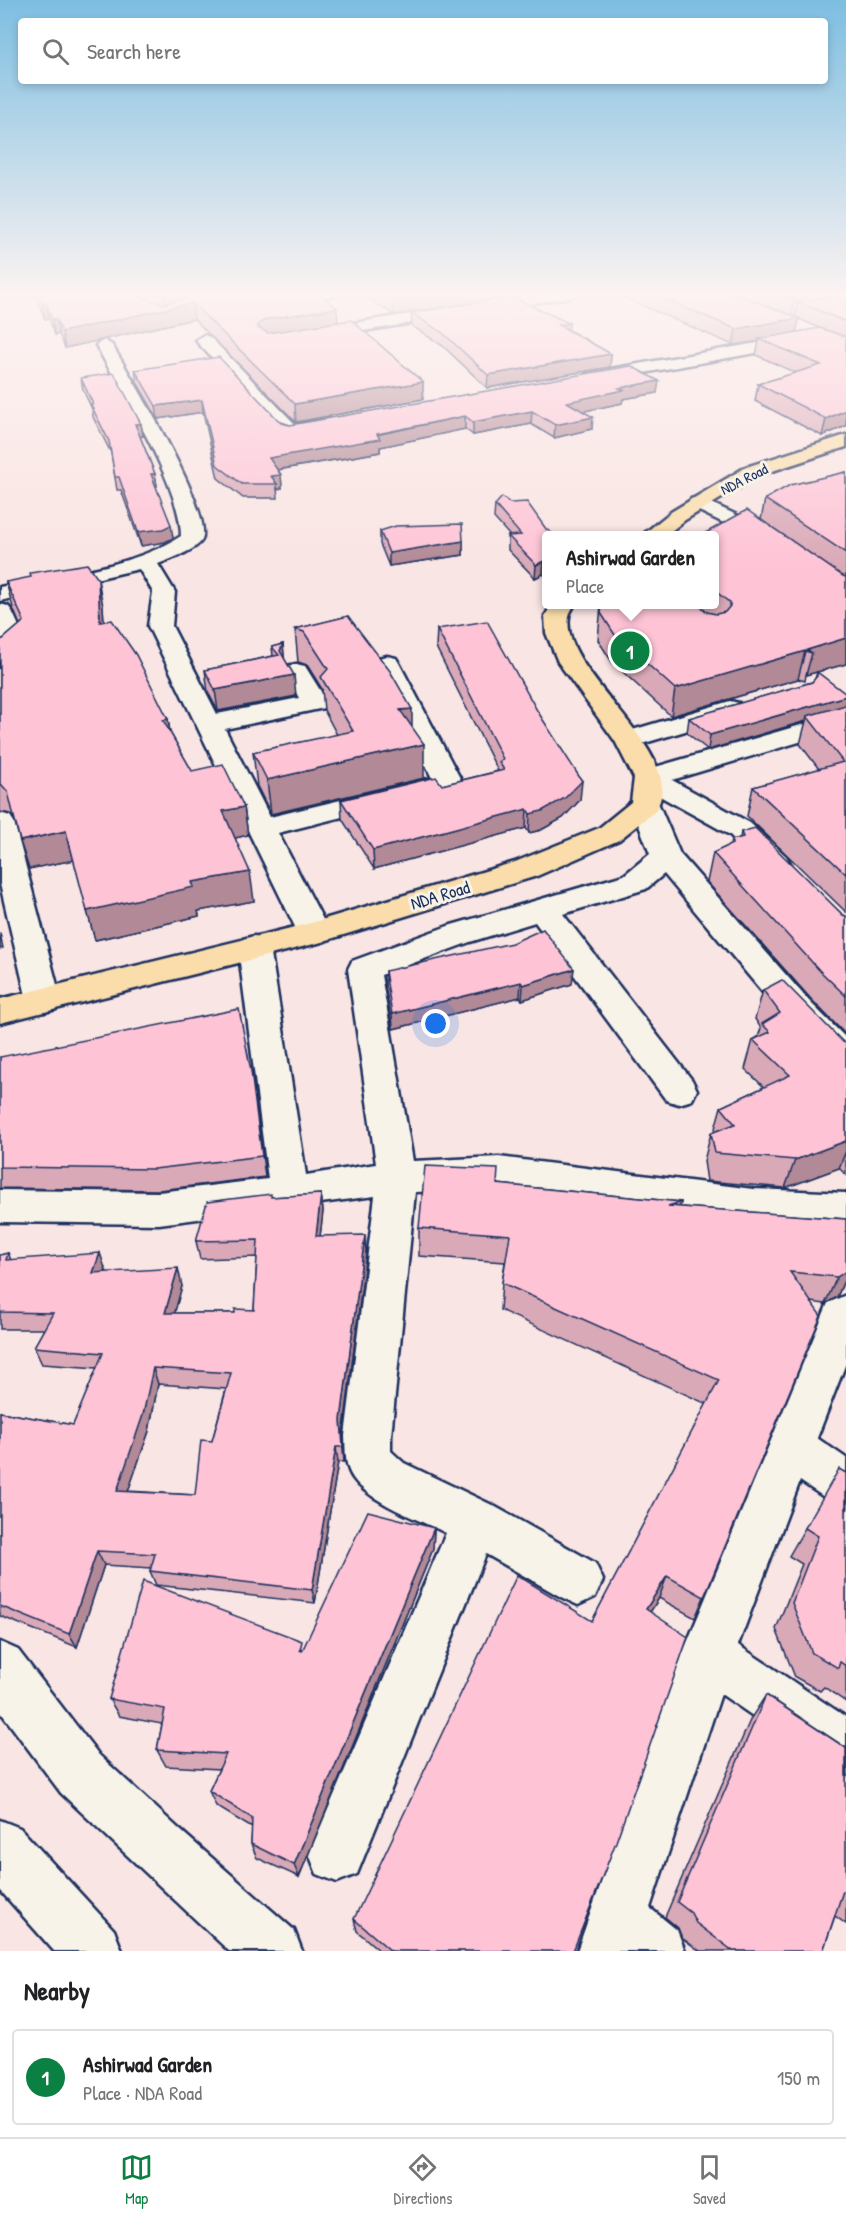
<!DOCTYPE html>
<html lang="en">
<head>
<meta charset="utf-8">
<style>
	:root { --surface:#fff; --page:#f6f6f6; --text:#202124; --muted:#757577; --line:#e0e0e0; --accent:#0b8043 }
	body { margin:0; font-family:"Patrick Hand",sans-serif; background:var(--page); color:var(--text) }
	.you { position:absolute; left:436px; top:1024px; width:21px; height:21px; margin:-15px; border:4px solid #fff; border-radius:50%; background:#1a73e8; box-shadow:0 0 0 9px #1a73e833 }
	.badge { display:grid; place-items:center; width:39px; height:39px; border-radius:50%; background:var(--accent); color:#fff; font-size:20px; font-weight:700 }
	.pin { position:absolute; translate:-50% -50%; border:3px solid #fff; box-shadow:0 2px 6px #0006 }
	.popup { position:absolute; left:542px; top:531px; width:177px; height:78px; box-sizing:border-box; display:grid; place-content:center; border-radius:6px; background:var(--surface); filter:drop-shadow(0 2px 4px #0005); font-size:20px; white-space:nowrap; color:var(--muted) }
	.popup b { font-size:22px; color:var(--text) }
	.popup::after { content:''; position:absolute; left:50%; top:100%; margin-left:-12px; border:12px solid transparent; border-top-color:var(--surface) }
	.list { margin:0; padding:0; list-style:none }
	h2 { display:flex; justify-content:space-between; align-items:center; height:78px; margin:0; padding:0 24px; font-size:26px }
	h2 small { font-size:20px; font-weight:400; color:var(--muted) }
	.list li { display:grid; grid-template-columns:39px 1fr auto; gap:18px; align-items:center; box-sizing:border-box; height:96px; margin:0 12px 12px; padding:0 12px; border:2px solid var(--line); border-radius:6px }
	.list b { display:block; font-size:22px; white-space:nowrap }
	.list p { margin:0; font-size:20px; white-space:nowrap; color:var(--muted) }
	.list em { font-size:20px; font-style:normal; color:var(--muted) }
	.icon { flex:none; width:33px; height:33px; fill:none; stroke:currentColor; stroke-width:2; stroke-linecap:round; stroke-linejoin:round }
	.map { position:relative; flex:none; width:846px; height:1951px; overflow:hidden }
	.search { position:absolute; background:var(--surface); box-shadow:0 3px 9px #0003; left:18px; right:18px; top:18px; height:66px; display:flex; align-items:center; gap:15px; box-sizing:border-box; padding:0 21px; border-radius:6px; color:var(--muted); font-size:22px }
	.sheet { height:186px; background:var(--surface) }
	nav { display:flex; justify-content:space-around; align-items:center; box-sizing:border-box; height:84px; border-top:2px solid var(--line); background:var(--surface); font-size:16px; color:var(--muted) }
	nav a { display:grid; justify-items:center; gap:3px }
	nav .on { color:var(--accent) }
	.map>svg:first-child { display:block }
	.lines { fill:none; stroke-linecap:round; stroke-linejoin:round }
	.minor-casing { stroke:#1b2f5e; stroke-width:5 }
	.major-casing { stroke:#1b2f5e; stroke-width:5 }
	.minor { fill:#f7f3e8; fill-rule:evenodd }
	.major { fill:#faddab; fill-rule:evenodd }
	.wall { fill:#daa9b8; stroke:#1b2f5e; stroke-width:1.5; fill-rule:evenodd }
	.shaded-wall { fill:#b28996; stroke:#1b2f5e; stroke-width:1.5 }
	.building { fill:#fec4d6; stroke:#1b2f5e; stroke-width:1.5; fill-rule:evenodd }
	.labels { text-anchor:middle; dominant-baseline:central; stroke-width:6; stroke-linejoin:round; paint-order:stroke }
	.far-street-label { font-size:15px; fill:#1b2f5e; stroke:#f7f3e8 }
	.street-label { font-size:18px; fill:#1b2f5e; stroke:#f7f3e8 }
</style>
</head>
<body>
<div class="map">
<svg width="846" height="1951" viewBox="0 0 846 1951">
	<rect width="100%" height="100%" fill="#f9e5e3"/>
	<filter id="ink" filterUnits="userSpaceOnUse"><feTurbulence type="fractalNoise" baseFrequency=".0167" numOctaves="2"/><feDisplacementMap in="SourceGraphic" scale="12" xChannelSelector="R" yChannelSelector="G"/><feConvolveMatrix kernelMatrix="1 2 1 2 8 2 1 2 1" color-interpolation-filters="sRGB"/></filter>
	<g filter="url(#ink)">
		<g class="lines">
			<defs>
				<g id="minor">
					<polygon points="307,293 336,293 334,296 302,303 294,298 297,295"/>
					<polygon points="545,293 578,293 571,297 315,339 307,334 315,329"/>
					<polygon points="819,332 846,342 846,353 817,342 593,382 587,381 584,377 587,373 593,372"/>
					<polygon points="204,335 210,337 295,424 326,418 332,420 335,424 332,428 291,436 284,434 198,343 196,340"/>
					<path d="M 104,340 L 112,345 C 130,375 214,512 202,540 C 197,550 168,560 158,564 L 175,592 L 172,626 L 217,714 L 299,698 L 284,671 L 287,666 L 296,664 L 305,666 L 328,703 L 324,708 L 225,729 L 270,817 L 432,778 L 375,663 L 378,658 L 387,656 L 396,658 L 399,663 L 462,782 L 458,788 L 278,833 L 330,933 L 325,941 L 314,944 L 303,941 L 298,933 L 148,626 L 153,592 L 139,569 L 0,601 L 0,587 C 57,575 132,568 181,536 C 181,486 121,391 96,345 Z"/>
					<polygon points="698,497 754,523 779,541 776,546 768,547 760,546 740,531 691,507 688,503 691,499"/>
					<polygon points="0,604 8,606 12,611 29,648 9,665 0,667 0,649 4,646 0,637"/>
					<polygon points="730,701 739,703 743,709 739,715 628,748 619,746 615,740 619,734"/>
					<polygon points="846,712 846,728 672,780 750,823 786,856 790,863 786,870 775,873 764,870 730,835 638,784 634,778 638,772"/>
					<path d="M 645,796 L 655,799 L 659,805 L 680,854 L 809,1001 L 846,1038 L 846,1073 L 834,1069 L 785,1019 L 664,874 L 646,889 L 563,914 L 692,1080 L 697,1090 L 692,1100 L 679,1104 L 666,1100 L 535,922 L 470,942 L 381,975 L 413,1161 L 499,1157 L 753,1189 L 846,1193 L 846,1225 L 753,1221 L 499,1189 L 415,1192 L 391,1436 L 391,1451 L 404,1463 L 492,1505 L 595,1563 L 603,1580 L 595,1597 L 578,1605 L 561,1597 L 486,1554 L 357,1874 L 337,1882 L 317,1874 L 309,1854 L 446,1533 C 420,1520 369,1502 353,1478 C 344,1465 346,1450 345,1436 L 375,1196 L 159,1224 L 0,1222 L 0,1190 L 159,1192 L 268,1179 L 238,947 L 243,939 L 254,936 L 265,939 L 270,947 L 306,1175 L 376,1164 L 348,969 L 352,961 L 448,926 L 624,875 L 650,854 L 631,805 L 635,799 Z"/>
					<polygon points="0,813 10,816 14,822 61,1000 56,1009 44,1012 32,1009 27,1000 0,884"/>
					<polygon points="846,1295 846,1363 817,1438 846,1458 846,1508 830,1501 800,1481 738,1645 846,1717 846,1775 827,1767 721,1694 650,1908 677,1930 685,1951 577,1951 682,1655 828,1303"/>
					<polygon points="0,1642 18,1650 99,1755 179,1829 294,1930 302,1951 229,1951 61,1793 0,1711"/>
					<polygon points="0,1820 20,1828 114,1930 122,1951 54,1951 0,1890"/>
				</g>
				<g id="major">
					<polygon points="846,435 846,447 760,475 685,520 665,536 641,536 671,512 746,467"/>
					<path d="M 552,604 L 575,604 C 573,608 569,613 569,617 C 559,674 693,755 655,811 L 619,840 L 537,876 L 314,944 L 0,1023 L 0,999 L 311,923 L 515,862 L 599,828 L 631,802 L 634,778 L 615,741 L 558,662 L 546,633 L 545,616 Z"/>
				</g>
			</defs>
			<use href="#minor" class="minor-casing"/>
			<use href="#major" class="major-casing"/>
			<use href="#minor" class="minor"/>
			<use href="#major" class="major"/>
		</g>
		<g class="wall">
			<polygon points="34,293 127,293 136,295 132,293 319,293 338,322 423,399 296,422 194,319 65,348 59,334 55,335 49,319 45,319"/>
			<polygon points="359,293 533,293 394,315"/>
			<path d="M 613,293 L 846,293 L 846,426 L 822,436 L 755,401 L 758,384 L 796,373 L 756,355 L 759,341 L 733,345 ZM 798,302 L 795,317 L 792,315 L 794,303 ZM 799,319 L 822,329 L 796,332 Z"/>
			<polygon points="411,313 569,330 611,354 610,367 487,388 443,346 412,326"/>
			<polygon points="135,370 290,425 657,393 623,399 622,403 583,411 592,429 554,438 531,424 473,435 465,429 380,447 380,452 278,470 281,475 282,488 277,489 278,498 243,498 218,478 203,412 158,419 137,382"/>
			<polygon points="81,378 141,424 143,436 140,436 155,474 157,486 156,487 173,538 165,542 141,546 121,490 117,490 111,453 93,417 92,409 83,390"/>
			<polygon points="846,472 846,664 806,675 805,681 798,679 671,716 612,662 598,640 601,604 714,604 714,536 761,520 765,499"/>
			<polygon points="495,505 546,536 546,577 543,574 535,578 508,550 508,536 510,536 494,518"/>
			<polygon points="380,531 463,541 463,555 389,566 380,544"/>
			<polygon points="6,582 103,606 104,621 168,719 170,732 192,771 244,807 248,835 235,838 254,901 198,911 199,916 95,940 74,860 29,869 15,819 11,814 0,812 0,640 3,639 20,625 13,608"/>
			<polygon points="348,616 412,727 424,778 271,814 257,786 253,752 337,735 324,710 322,689 307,665 298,662 295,629"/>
			<polygon points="437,629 580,800 563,818 541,830 529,833 526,828 374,869 342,819 341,800 442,785 498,771 436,647"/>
			<polygon points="283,644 284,658 296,696 218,711 208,692 205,670 273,656 272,647"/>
			<polygon points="817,672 846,694 846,912 747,816 753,787 819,769 800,744 806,721 708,750 687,733 689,718 812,682 815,679"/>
			<polygon points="741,832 843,915 846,916 846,1035 811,999 707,882 713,853 731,845 732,840 740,838"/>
			<polygon points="385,971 572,984 522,1000 520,997 393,1029 385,986"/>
			<polygon points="763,990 843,1042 846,1043 846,1175 839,1168 785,1188 707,1181 704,1161 711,1133 714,1132 721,1107 764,1087 745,1069 753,1040 758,1037 761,1028 755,1019"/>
			<polygon points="0,1057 251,1071 265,1177 159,1190 0,1188"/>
			<polygon points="497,1184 681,1202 680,1207 846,1219 846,1281 844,1281 837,1297 825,1304 811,1302 704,1597 695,1618 659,1598 650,1612 573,1951 380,1951 357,1931 354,1919 592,1621 707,1404 500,1310 502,1283 505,1262 419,1256 419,1228"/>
			<path d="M 321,1194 L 323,1211 L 320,1236 L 366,1252 L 343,1436 L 344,1462 L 338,1462 L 315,1603 L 156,1585 L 150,1571 L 151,1568 L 104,1565 L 77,1647 L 0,1616 L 0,1412 L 73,1425 L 97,1368 L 42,1364 L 34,1347 L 44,1329 L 0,1329 L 0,1255 L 8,1253 L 11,1260 L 106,1271 L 105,1272 L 182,1286 L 174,1313 L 235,1313 L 254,1310 L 257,1257 L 200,1259 L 196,1241 L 271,1197 ZM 158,1384 L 226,1389 L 212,1441 L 195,1495 L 128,1491 L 149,1431 Z"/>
			<polygon points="846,1473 846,1702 824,1687 820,1691 795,1677 776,1629 802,1564 789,1556 805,1528"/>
			<polygon points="434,1528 433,1549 299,1877 257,1858 251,1844 252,1828 216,1806 209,1791 219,1769 166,1766 157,1750 162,1724 119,1716 109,1699 303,1649"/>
			<polygon points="766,1695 846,1748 846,1924 835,1916 823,1951 700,1951 682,1938 678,1928 665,1917 751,1718"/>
		</g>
		<g class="shaded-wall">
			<polygon points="163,293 210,293 165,305"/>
			<polygon points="437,293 533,293 394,315 394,299"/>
			<polygon points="790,293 846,293 846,296 794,303 795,300 788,294"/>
			<polygon points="46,303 49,319 45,319 42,304"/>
			<polygon points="192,303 194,319 65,348 62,332"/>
			<polygon points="337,308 338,324 260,340 258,324 267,319"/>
			<polygon points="799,318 796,334 759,339 759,341 733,345 736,329"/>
			<polygon points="52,319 56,319 59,334 55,335"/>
			<polygon points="569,323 568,336 559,325"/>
			<polygon points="611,354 610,367 487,388 488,375"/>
			<polygon points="659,381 657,393 623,399 622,403 566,415 567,402 619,388"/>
			<polygon points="423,382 423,399 296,422 295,404"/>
			<polygon points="202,400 203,412 158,419 156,406"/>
			<polygon points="846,410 846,426 822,436 826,419"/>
			<polygon points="532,411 531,424 473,435 473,422"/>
			<polygon points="465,416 465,429 380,447 380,452 270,471 269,458"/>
			<polygon points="593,417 592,429 554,438 555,425"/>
			<polygon points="135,424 141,424 143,436 137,437"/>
			<polygon points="151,474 155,474 157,486 153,487"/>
			<polygon points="281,475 282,488 277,489 277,484 271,476"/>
			<polygon points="171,525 173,538 165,542 141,546 138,532"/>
			<polygon points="463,541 463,555 389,566 389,553"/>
			<polygon points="544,561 543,574 535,578 536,565"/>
			<polygon points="98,579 103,606 105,650 100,622"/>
			<polygon points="846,638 846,664 806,675 812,653 807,650"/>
			<polygon points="283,644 285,665 280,651"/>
			<polygon points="805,651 798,679 671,716 675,689"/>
			<polygon points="294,675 296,696 218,711 215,690"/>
			<polygon points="846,696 846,703 844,710 807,716 806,721 708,750 710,735"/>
			<polygon points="412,709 412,743 400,710"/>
			<polygon points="168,719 172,747 163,720"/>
			<polygon points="424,744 424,778 271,814 267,780"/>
			<polygon points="582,781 580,800 563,818 541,830 529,833 530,814"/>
			<polygon points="244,807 248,835 227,840 223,811"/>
			<polygon points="527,809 526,828 374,869 373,850"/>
			<polygon points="66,831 74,860 29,869 20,841"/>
			<polygon points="250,872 254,901 198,911 199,916 95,940 87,911 192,882"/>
			<polygon points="0,933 3,948 0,949"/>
			<polygon points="574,969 572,984 522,1000 523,985"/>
			<polygon points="521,982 520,997 393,1029 392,1014"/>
			<polygon points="846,1141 846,1151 839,1168 785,1188 795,1160"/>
			<polygon points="321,1194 323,1211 318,1254 316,1236"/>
			<polygon points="681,1202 674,1229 668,1206"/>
			<polygon points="365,1235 366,1252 343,1436 344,1462 341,1420"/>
			<polygon points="100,1253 106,1271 99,1290 93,1273"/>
			<polygon points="178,1268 182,1286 170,1330 165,1313"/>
			<polygon points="846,1271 846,1276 837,1297 825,1304 837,1277"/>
			<polygon points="153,1368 158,1384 149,1431 123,1506 117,1491"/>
			<polygon points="336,1447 338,1462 315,1603 312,1590"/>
			<polygon points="434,1528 433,1549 299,1877 294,1865"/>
			<polygon points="97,1551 104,1565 77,1647 69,1634"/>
			<polygon points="667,1576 659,1598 639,1630 646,1609"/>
		</g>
		<g class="building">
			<polygon points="37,293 127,293 164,304 203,293 319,293 337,308 267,319 258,324 258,328 268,333 351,320 423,382 295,404 192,303 62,332 56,319 52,319 46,303 42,304"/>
			<polygon points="383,293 437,293 394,299"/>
			<polygon points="650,293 733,293 799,318 736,329"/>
			<polygon points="774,293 790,293 788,294 795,300"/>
			<polygon points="846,294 846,322 798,302"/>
			<polygon points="512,297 569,323 559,325 611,354 488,375 443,333 411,313"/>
			<polygon points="820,328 846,337 846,410 826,419 758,384 821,365 759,339"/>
			<polygon points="219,357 281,423 290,425 631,366 659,381 619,388 624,390 567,402 593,417 555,425 532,411 473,422 465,416 377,434 380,439 269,458 281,475 271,476 277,484 242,484 217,465 202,400 156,406 135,370"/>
			<polygon points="114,373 141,424 135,424 155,474 151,474 171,525 163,529 138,532 119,477 115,477 109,441 91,405 93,404 81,378"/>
			<polygon points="846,472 846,553 765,499 790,485"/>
			<polygon points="502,497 510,503 527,502 546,529 556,536 546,536 546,563 544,561 536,565 508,536 521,535 495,505"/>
			<polygon points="747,510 843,576 846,577 846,638 807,650 812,653 805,651 675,689 615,635 601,613 602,604 698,604 707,612 716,614 725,612 730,606 730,603 714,590 714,536 700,536"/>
			<polygon points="462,524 463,541 389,553 380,531 396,526"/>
			<polygon points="87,564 98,579 100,622 112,620 136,655 168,719 163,720 192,771 223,764 244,807 223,811 250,872 192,882 194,887 87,911 66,831 20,841 8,792 2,785 0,785 0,640 3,639 24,621 6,582 31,577 30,573"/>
			<polygon points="348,616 390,671 412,709 400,710 424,744 267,780 253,752 353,731 321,677 328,669 304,632 295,629"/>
			<polygon points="487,621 538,712 582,781 565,798 542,811 530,814 527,809 373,850 341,800 436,777 442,785 504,770 499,762 503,759 437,629"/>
			<polygon points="283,644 280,651 294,675 215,690 205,670 279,655 272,647"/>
			<polygon points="817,672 846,694 846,696 710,735 689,718 812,682 817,676"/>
			<polygon points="846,705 846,874 753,787 843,762 807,716"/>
			<polygon points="755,828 843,915 846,916 846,996 820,971 713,853 732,844 732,840 743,837 741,832"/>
			<polygon points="543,929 574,969 523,985 521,982 392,1014 385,971 512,943"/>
			<polygon points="782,980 843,1042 846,1043 846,1141 795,1160 715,1153 711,1133 735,1124 721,1107 790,1075 753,1040 770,1032 762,1024 780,1013 763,990"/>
			<polygon points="239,1009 251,1071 262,1156 154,1169 0,1167 0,1057"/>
			<polygon points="425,1166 498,1169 497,1184 681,1202 668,1206 846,1219 846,1271 837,1277 790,1272 821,1316 704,1597 667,1576 646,1609 688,1637 616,1842 573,1951 391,1951 354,1919 517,1575 592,1621 719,1380 502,1283 510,1235 419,1228"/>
			<path d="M 271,1194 L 271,1197 L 321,1194 L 316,1236 L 365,1235 L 341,1420 L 343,1447 L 336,1447 L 312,1590 L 150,1571 L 155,1554 L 97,1551 L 69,1634 L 0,1606 L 0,1412 L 73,1425 L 103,1353 L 34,1347 L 53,1313 L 0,1312 L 0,1255 L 8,1253 L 6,1260 L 100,1253 L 93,1273 L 178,1268 L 165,1313 L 235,1313 L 235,1309 L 254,1310 L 258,1240 L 196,1241 L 207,1202 ZM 153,1368 L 231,1373 L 212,1441 L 201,1440 L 195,1495 L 117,1491 L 143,1415 Z"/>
			<polygon points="839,1469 846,1473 846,1666 840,1662 838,1668 812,1653 792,1603 818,1536 805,1528"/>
			<polygon points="368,1511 434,1528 294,1865 251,1844 252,1818 209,1791 226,1754 157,1750 165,1709 109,1699 143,1581 302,1641 300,1650 302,1651"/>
			<polygon points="766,1695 846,1748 846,1893 843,1891 823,1951 733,1951 696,1923 691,1913 677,1902"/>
		</g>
	</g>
	<linearGradient id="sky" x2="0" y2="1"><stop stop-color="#7dbee1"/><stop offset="0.52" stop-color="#fcf3f2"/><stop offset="1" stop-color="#fcf3f2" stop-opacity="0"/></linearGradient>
	<rect width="846" height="566" fill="url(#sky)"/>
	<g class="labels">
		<g class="far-street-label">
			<text transform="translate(744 479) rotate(-27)">NDA Road</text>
		</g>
		<g class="street-label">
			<text transform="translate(440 895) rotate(-17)">NDA Road</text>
		</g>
	</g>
</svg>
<div class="you"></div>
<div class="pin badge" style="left:630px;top:651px">1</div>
<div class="popup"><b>Ashirwad Garden</b>Place</div>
<div class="search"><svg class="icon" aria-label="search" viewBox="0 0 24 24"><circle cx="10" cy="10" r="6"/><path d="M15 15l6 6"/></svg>Search here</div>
</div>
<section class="sheet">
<h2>Nearby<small></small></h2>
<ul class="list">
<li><span class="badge">1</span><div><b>Ashirwad Garden</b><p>Place · NDA Road</p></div><em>150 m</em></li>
</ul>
</section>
<nav>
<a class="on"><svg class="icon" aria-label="map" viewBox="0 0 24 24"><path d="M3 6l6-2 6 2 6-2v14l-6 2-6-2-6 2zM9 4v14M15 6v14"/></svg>Map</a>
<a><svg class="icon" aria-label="directions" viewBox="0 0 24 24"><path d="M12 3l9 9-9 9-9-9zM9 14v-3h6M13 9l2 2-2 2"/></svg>Directions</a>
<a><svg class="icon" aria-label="saved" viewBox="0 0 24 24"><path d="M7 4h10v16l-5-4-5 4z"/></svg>Saved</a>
</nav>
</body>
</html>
